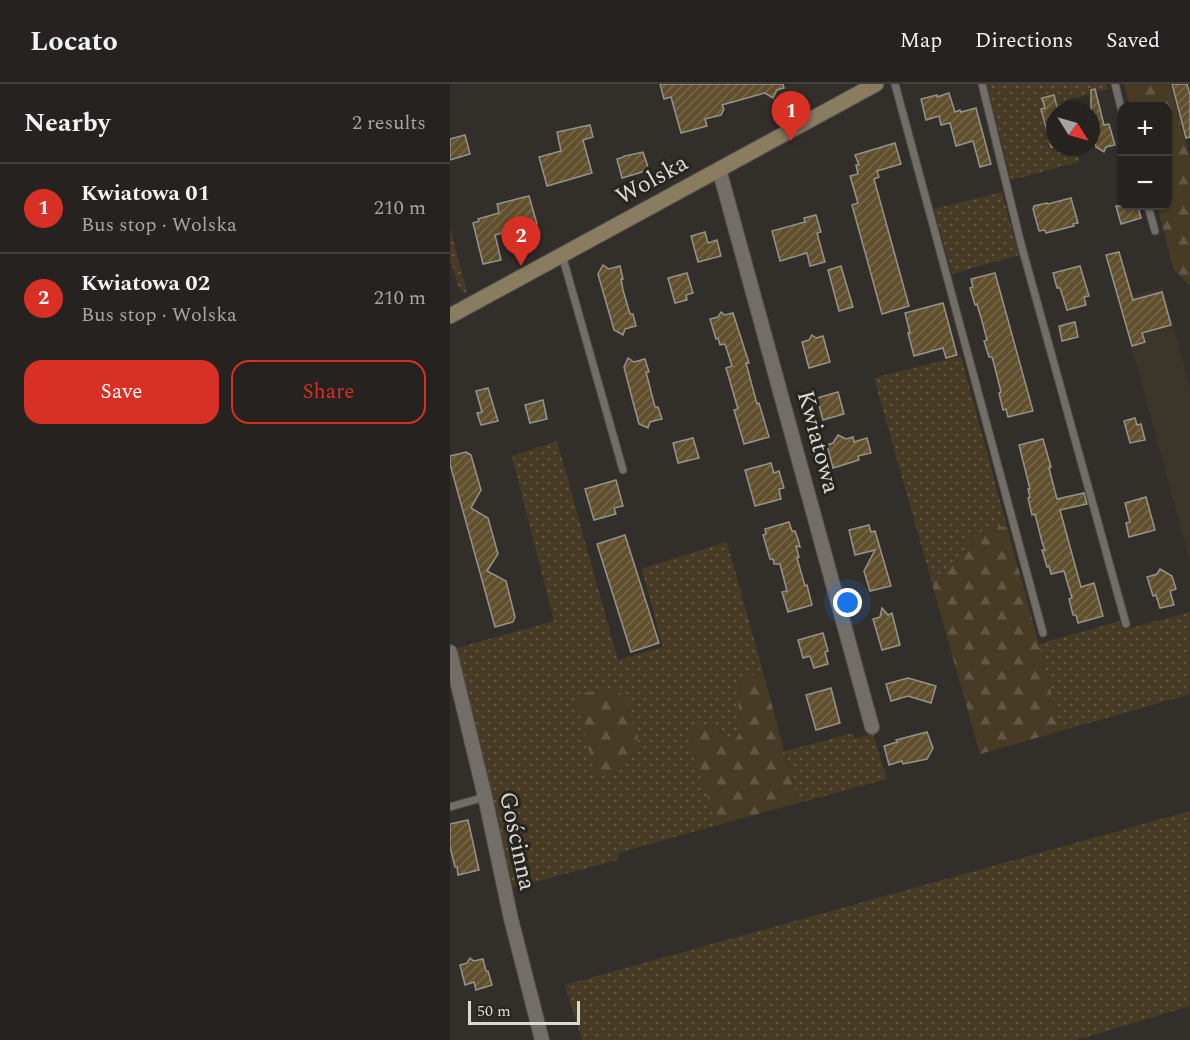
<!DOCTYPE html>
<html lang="en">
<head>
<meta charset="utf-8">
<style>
	:root { --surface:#26221f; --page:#2e2a28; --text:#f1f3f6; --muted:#a4a4a4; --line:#423f3d; --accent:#d93025 }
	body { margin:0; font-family:Spectral,serif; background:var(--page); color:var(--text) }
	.controls { position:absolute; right:18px; top:18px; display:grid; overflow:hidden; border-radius:12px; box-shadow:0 2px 4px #0004 }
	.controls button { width:54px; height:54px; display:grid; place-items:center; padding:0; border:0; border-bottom:2px solid var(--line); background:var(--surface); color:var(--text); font:30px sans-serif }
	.compass { position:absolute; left:596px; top:18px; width:54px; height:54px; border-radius:50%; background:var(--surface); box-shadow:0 2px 4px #0004; rotate:127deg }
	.scale { position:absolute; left:18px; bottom:15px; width:112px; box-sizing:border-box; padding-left:6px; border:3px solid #dbd9d5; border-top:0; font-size:16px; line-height:21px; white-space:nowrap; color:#dbd9d5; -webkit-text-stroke:4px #28251f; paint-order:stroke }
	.you { position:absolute; left:398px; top:519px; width:21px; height:21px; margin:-15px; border:4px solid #fff; border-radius:50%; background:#1a73e8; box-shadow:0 0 0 9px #1a73e833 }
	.badge { display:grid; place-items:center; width:39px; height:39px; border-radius:50%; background:var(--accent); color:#fff; font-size:20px; font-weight:700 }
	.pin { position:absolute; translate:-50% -50px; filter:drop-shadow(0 2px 3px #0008) }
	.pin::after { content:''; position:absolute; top:32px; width:21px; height:18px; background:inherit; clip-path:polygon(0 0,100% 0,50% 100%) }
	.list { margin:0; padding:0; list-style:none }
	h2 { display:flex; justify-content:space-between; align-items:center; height:78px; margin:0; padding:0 24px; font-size:26px }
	h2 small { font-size:20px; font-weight:400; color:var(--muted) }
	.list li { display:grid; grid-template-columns:39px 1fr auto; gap:18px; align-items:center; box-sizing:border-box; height:90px; padding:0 24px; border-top:2px solid var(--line) }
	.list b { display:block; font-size:22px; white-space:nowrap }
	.list p { margin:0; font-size:20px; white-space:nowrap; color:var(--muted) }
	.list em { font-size:20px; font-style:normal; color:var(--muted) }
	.actions { display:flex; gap:12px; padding:18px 24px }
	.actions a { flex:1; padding:14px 0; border:2px solid var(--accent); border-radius:18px; text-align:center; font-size:21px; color:var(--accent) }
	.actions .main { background:var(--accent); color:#fff }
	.map { position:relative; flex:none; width:740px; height:956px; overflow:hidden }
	header { display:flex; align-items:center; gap:36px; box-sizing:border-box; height:84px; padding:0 30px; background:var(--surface); border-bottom:2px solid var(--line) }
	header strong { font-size:28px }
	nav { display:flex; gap:33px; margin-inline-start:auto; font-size:21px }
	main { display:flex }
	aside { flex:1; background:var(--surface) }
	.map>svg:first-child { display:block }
	.built { fill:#3b352a }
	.grass { fill:url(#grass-dots); fill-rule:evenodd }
	.forest { fill:url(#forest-firs) }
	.building { fill:url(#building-hatch); stroke:#96938c; stroke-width:1.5 }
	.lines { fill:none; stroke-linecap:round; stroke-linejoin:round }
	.lane-casing { stroke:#4f4d48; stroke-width:9 }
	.street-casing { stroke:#4f4d48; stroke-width:16 }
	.secondary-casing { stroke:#4f4d48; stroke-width:17 }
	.lane { stroke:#726e67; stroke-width:7 }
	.street { stroke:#726e67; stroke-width:14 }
	.secondary { stroke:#8a7c61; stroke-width:15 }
	.labels { text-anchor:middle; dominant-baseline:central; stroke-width:6; stroke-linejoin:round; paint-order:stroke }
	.street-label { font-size:24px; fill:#dbd9d5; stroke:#28251f }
</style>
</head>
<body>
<header>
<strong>Locato</strong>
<nav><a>Map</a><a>Directions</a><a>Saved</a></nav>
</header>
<main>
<aside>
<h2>Nearby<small>2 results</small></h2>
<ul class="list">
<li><span class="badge">1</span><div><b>Kwiatowa 01</b><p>Bus stop · Wolska</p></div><em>210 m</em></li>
<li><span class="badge">2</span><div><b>Kwiatowa 02</b><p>Bus stop · Wolska</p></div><em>210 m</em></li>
</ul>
<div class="actions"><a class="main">Save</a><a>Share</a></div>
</aside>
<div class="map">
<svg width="740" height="956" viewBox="0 0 740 956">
	<defs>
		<pattern id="grass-dots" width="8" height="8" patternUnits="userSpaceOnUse" patternTransform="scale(1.5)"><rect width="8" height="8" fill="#473b25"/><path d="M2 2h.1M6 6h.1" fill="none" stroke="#615744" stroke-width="1.8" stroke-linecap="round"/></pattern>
		<pattern id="forest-firs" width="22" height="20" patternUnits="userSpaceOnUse" patternTransform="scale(1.5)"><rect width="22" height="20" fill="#473b25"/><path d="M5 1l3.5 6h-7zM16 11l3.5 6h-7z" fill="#615744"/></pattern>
		<pattern id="building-hatch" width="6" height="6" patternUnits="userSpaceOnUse" patternTransform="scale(1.5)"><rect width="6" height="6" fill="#61502e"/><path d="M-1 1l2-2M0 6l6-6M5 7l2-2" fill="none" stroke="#77694b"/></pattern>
	</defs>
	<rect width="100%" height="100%" fill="#322e29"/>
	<polygon class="built" points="713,203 740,302 740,478 669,216"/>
	<g class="grass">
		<polygon points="537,0 657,0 659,5 614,17 616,27 605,27 605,63 626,63 629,78 561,96"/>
		<polygon points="552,108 569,171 502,190 484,125"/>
		<polygon points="0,144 17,208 14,209 8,202 2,181 0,179"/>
		<polygon points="511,272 557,443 544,442 520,456 514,469 503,481 481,496 424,294"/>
		<path d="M 107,357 L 168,576 L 213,563 L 192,485 L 206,480 L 277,458 L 313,588 L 295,594 L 291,632 L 291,647 L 285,657 L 278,654 L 268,643 L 240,661 L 244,669 L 251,695 L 263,727 L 264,742 L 168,769 L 168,776 L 62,804 L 7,564 L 104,537 L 62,372 ZM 177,618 L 179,632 L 187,647 L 184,669 L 173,681 L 163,687 Z"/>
		<polygon points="740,528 740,610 611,647 589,560 670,537 673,546"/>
		<polygon points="403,649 405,655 423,649 437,695 348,719 335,667"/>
		<polygon points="740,727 740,922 626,956 132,956 115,901"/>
	</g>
	<g class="forest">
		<polygon points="674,0 720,0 740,74 740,202 724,186 707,122 718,122 718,22 680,22"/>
		<polygon points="544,442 557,443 589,560 611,647 530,670 481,496 503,481 514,469 520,456 532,447"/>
		<path d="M 313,588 L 348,719 L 264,742 L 263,727 L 251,695 L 244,669 L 240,661 L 242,647 C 269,629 265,651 285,656 L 291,647 L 287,603 L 295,594 Z"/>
		<path d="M 151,606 C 162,605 173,607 177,619 C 179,624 178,629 180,633 C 183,641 188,646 188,655 C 189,666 174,683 164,687 C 159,689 151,688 145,688 L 124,611 Z"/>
	</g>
	<g class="building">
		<polygon points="210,0 333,0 334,4 327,6 323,14 315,9 272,21 274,25 271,31 255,35 257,42 231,49 221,13 214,15"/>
		<polygon points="722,0 737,0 740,11 740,53 736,54"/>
		<polygon points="645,5 654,41 659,40 665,61 656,63 654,68 646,63 645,59 641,60 641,6"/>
		<polygon points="499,9 505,28 510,26 511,28 526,24 541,80 530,83 523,57 506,62 500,39 491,41 489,32 476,36 471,15 487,11 487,13"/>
		<polygon points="604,11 608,27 605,27 605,63 601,63 591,25 595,24 592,14"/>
		<polygon points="140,41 143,53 133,56 142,89 97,102 89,73 111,67 107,48"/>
		<polygon points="15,51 20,70 0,76 0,55"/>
		<polygon points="445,59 451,80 427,87 429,93 424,95 459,222 432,230 402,121 408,119 400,92 408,90 406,81 409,81 405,71"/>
		<polygon points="193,68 199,86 172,94 167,75 174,73 174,72"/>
		<polygon points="79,112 87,140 45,151 51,176 33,180 23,139 29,137 28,135 49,129 47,120"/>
		<polygon points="621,114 628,139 623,140 624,142 596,149 595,146 589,147 583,125 584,122 597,119 598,120"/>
		<polygon points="666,122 688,122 691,134 671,140"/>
		<polygon points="366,131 371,148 367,149 375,178 360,182 357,169 330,177 322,147 355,138 354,134"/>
		<polygon points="255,148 258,159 267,156 271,172 248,178 241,152"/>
		<polygon points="669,168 683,216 712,208 721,241 692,249 695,258 682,262 656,171"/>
		<polygon points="153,181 159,185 170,182 173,195 171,195 173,206 180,230 183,230 186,242 175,245 173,251 164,246 148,190"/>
		<polygon points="391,182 403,223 389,227 378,186"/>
		<polygon points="630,182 639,212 634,213 636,221 617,226 610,204 607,204 603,189"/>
		<polygon points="237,189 243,209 236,211 237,216 225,219 218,194"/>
		<polygon points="545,189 583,327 558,333 556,325 553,326 549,309 551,308 544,280 542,273 539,273 534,257 537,256 532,237 527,220 525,221 520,204 523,203 521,195"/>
		<polygon points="493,219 507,271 496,274 493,264 464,272 458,249 460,249 455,229"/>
		<polygon points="271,228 275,231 283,229 299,279 296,279 307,320 309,319 319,353 294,360 284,326 288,325 276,284 282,282 275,260 270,261 268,254 266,255 260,235 268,233"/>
		<polygon points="625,238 628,253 612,257 609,242"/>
		<polygon points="362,251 366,254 373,252 380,278 359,284 352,258 359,256"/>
		<polygon points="178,274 184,278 195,275 199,288 196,288 205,323 208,323 212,335 200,338 198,344 189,340 183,318 174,283"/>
		<polygon points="38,304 48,337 31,341 27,329 32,328 26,307"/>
		<polygon points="388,308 394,330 373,336 367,314"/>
		<polygon points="93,316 97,335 80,339 75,321"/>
		<polygon points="685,334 687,341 691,340 695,356 680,359 674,337"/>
		<polygon points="388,351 396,355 403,353 404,358 417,354 421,369 408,372 409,376 383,384 377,361 383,359"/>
		<polygon points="243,354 249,374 228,379 223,359"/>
		<polygon points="593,355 601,383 599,384 607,415 634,409 637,420 610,426 631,503 644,499 653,532 628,539 626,531 623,531 619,515 622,514 614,487 601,490 599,482 597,483 592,466 595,466 592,458 585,430 582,431 578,414 580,413 578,405 580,405 569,361"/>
		<polygon points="16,368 21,371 31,406 21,424 38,434 48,470 37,487 56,497 65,533 63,538 45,543 0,380 0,372"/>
		<polygon points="321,379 324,389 329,387 334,404 329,405 331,415 305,422 295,386"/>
		<polygon points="166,396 173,422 164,424 166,430 144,436 135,405"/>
		<polygon points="696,413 705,446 679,453 676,439 680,438 675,419"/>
		<polygon points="339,438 342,447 345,447 348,455 350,463 346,462 349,473 347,474 355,502 357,501 362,521 338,528 332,508 337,507 330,480 324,480 323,475 320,475 313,451 316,450 315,445"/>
		<polygon points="419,441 421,448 425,447 441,502 420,507 414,487 425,466 405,471 399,446"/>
		<polygon points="175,451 209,559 181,568 147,460"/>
		<polygon points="710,485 722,492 726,505 720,507 724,521 710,524 706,511 703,512 697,493 707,490"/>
		<polygon points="432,524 438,531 442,529 450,561 432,566 423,535 430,533"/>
		<polygon points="373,549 378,567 375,568 378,580 364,584 360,572 353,574 348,556"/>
		<polygon points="458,594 486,602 481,619 458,612 441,617 436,600"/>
		<polygon points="381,604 390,639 366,646 356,611"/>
		<polygon points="477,648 483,664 477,675 453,680 452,677 439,681 434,662 447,658 446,656"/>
		<polygon points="18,736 29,786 8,791 7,783 5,783 0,763 0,740"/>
		<polygon points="20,874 24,877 33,875 36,887 38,887 42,901 26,906 24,898 15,901 10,881 17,879"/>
	</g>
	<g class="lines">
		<defs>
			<g id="lane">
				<polyline points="445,0 593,549"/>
				<polyline points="532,0 571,160 676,540"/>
				<polyline points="665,0 672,28"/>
				<polyline points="698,122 705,147"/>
				<polyline points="112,171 173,386"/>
				<polyline points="0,723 35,713"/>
			</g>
			<g id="street">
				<polyline points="269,85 422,643"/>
				<polyline points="0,568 35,713 61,835 92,956"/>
			</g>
			<polyline id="secondary" points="0,232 426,0"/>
		</defs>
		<use href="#lane" class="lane-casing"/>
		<use href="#street" class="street-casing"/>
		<use href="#secondary" class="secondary-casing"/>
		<use href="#lane" class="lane"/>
		<use href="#street" class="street"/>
		<use href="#secondary" class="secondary"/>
	</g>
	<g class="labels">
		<g class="street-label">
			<text transform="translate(202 96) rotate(-29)">Wolska</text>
			<text transform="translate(368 358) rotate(75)">Kwiatowa</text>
			<text transform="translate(67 757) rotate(78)">Gościnna</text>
		</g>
	</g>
</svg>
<div class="controls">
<button>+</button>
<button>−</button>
</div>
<svg class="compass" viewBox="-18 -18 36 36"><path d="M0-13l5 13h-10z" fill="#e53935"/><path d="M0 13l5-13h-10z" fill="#a4a4a4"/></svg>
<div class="scale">50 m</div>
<div class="you"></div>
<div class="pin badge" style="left:341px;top:57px">1</div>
<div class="pin badge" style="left:71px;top:182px">2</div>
</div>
</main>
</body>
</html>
